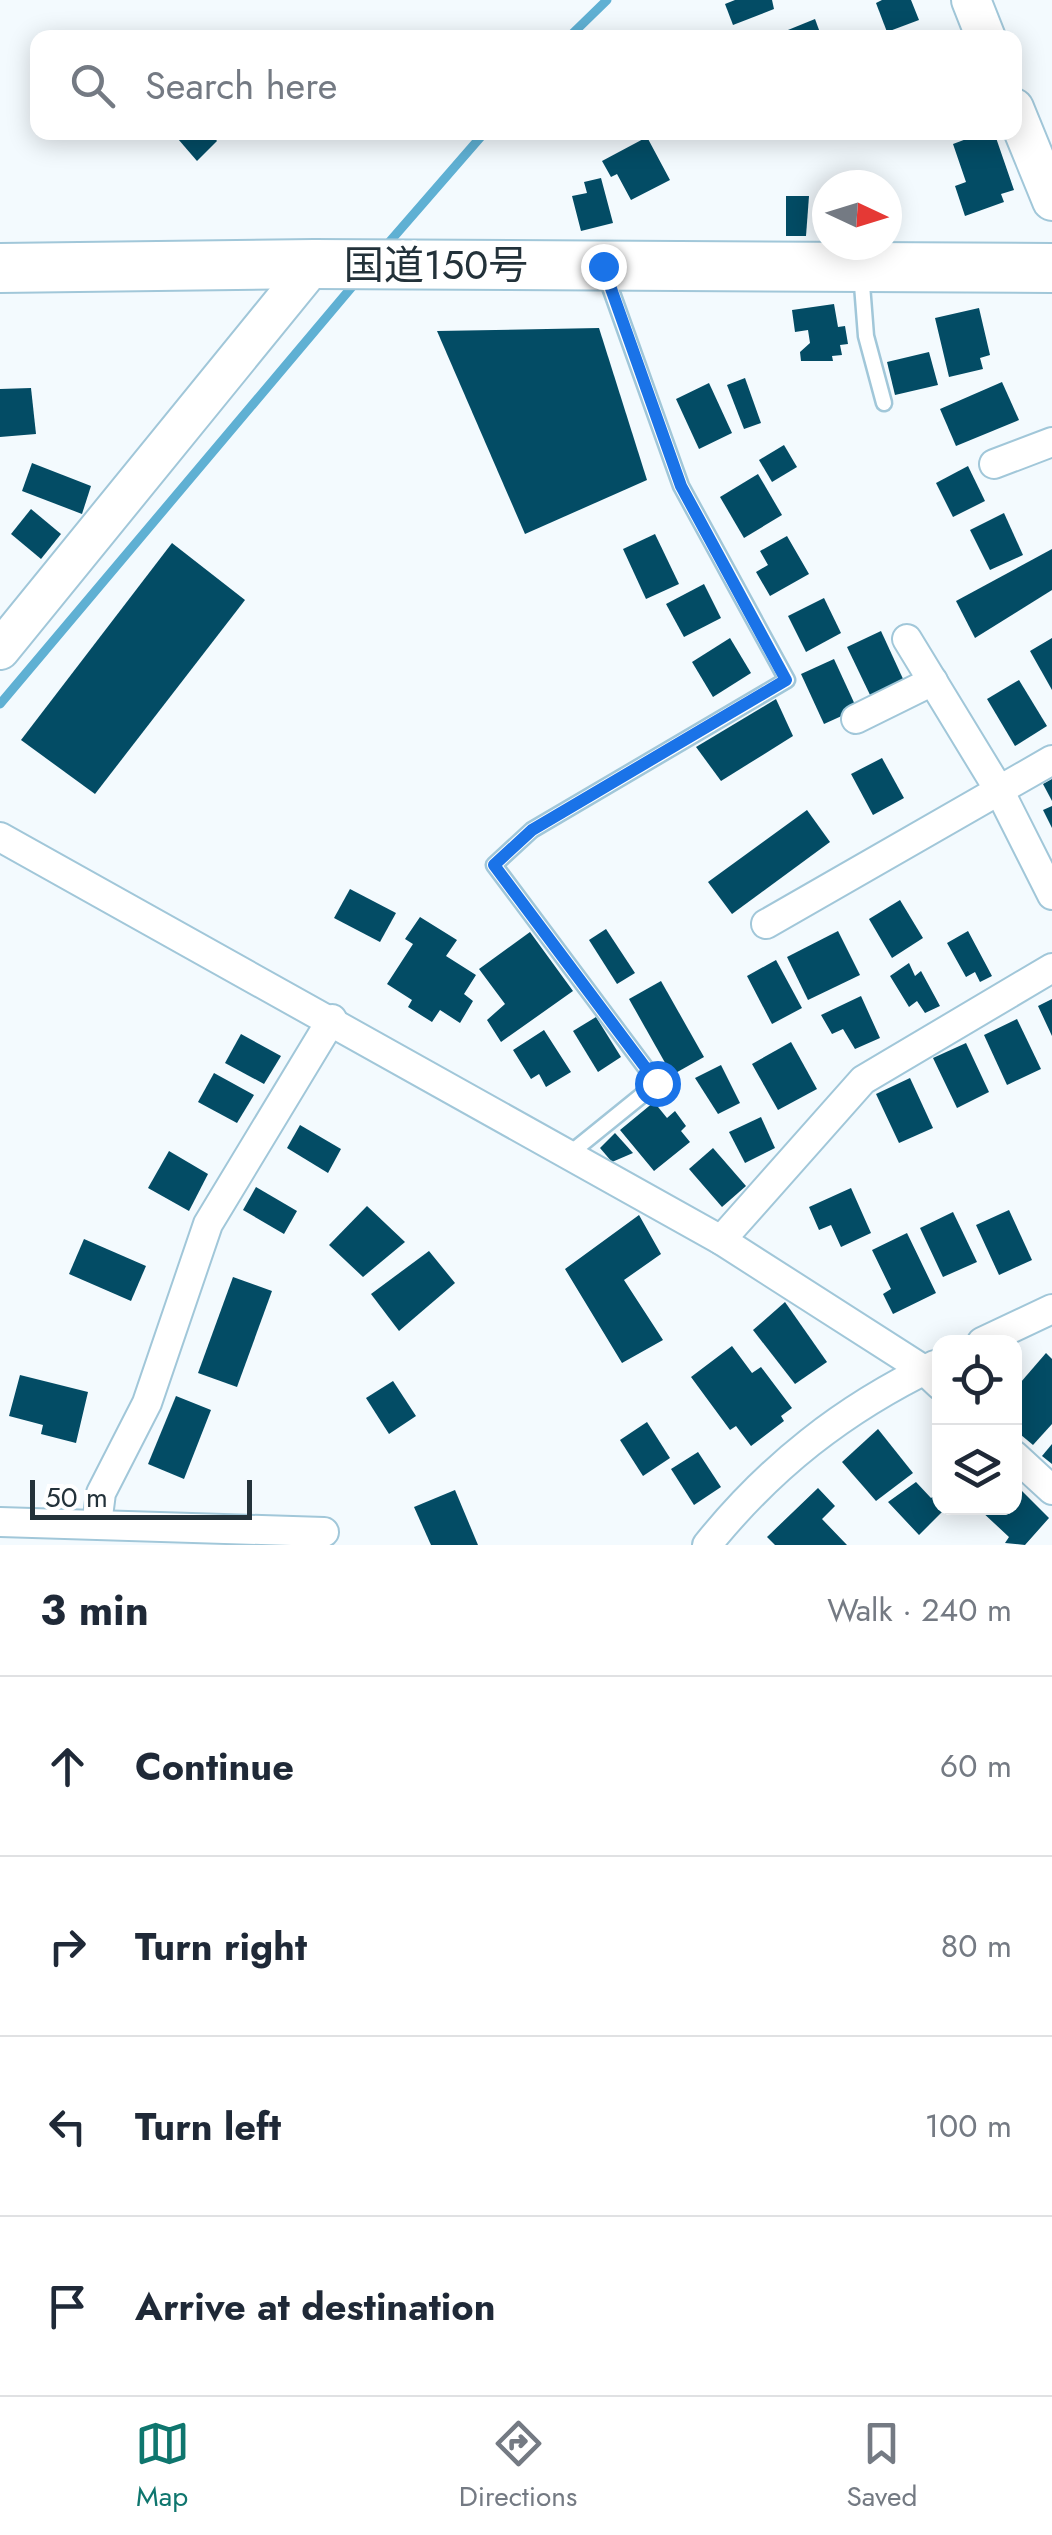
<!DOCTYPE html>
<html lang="en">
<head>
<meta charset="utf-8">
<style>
	:root { --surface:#fff; --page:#f2f2f3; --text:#1f2937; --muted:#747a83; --line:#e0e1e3; --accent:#0f766e }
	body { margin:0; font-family:Jost,"Noto Sans JP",sans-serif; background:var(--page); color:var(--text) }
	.controls { position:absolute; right:30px; bottom:30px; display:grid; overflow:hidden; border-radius:20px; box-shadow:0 5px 25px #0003 }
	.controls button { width:90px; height:90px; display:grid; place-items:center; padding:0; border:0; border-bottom:2px solid var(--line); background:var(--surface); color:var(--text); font:50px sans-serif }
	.compass { position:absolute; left:812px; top:170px; width:90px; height:90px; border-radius:50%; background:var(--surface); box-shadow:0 5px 25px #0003; rotate:94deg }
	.scale { position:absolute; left:30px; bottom:25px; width:222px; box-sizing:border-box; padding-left:10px; border:5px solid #23323a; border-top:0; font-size:28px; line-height:35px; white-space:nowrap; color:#23323a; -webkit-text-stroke:8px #fff; paint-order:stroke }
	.stop { position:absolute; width:30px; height:30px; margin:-22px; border:8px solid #1a73e8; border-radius:50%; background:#fff }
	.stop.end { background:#1a73e8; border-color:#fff; box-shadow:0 2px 10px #0008 }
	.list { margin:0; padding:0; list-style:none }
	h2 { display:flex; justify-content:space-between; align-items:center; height:130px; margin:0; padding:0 40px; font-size:42px }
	h2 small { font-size:32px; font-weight:400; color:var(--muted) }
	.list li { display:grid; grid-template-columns:65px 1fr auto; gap:30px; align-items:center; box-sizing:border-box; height:180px; padding:0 40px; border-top:2px solid var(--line) }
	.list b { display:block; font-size:38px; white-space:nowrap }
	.list em { font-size:32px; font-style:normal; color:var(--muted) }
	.icon { flex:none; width:55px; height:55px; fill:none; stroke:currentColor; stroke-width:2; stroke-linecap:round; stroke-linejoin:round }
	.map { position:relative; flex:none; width:1052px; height:1545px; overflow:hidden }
	.search { position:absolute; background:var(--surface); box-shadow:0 5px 25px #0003; left:30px; right:30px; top:30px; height:110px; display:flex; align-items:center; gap:25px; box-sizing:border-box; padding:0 35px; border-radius:20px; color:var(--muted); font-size:38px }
	.sheet { height:850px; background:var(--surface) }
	nav { display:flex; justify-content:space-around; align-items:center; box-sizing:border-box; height:140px; border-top:2px solid var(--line); background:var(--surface); font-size:28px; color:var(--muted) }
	nav a { display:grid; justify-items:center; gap:5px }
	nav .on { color:var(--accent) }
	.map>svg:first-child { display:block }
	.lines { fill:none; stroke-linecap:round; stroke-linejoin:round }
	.stream { stroke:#5fb0d3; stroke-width:9 }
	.building { fill:#034c65 }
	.lane-casing { stroke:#a1c7d9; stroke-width:19 }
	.street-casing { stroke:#a1c7d9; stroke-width:32 }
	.secondary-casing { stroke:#a1c7d9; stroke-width:42 }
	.highway-casing { stroke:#a1c7d9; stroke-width:52 }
	.lane { stroke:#fff; stroke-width:14 }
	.street { stroke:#fff; stroke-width:28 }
	.secondary { stroke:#fff; stroke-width:38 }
	.highway { stroke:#fff; stroke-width:48 }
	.route { stroke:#1a73e8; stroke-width:12 }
	.labels { text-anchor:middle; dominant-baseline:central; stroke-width:10; stroke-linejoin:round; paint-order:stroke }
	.street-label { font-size:40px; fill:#23323a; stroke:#fff }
</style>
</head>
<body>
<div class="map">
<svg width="1052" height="1545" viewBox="0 0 1052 1545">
	<rect width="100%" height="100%" fill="#f3fafe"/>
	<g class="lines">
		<g class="stream">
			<polyline points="568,38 607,0"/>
			<polyline points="385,247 485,132"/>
			<polyline points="0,704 356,282"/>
		</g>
	</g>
	<g class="building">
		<polygon points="735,0 772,0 774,9 733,25 725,4"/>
		<polygon points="882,0 911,0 919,20 887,32 876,3"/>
		<polygon points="815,19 822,38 785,38 783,32"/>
		<polygon points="172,132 210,132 217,141 197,161"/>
		<polygon points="985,132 994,132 1014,190 1001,194 1004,202 965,216 955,186 966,182 953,144"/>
		<polygon points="647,137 670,180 631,200 617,174 611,177 602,161"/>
		<polygon points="601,178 613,223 581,231 572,196 587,193 584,182"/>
		<polygon points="786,196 809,196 806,236 786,236"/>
		<polygon points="827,207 827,228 818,222"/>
		<polygon points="834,304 838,327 845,326 848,344 840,345 842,355 832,356 833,361 801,361 800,352 810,343 808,330 795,332 792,310"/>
		<polygon points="979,308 990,355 980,358 983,369 949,377 935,318"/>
		<polygon points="599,328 647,480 525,534 437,331"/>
		<polygon points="929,352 938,385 895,395 887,362"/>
		<polygon points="745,378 761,423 744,429 727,385"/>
		<polygon points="1002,382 1019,420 956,446 940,409"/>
		<polygon points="709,383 732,433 699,449 676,399"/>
		<polygon points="31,388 36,434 0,437 0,389"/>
		<polygon points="784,445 797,467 772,482 759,460"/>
		<polygon points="32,463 91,486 82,514 22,491"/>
		<polygon points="968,466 985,501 953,517 936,483"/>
		<polygon points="758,474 782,515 744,538 720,497"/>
		<polygon points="31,509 61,534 41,559 11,534"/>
		<polygon points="1004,513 1023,555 990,570 970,530"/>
		<polygon points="655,534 679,584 646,599 623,549"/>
		<polygon points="787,536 809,574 770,596 756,572 768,565 760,551"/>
		<polygon points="172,543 245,600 95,794 21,740"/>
		<polygon points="1052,549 1052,590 975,638 956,601"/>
		<polygon points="704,584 721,618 684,637 666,604"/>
		<polygon points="824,598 841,633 806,652 788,616"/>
		<polygon points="881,631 904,681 871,697 847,647"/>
		<polygon points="730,638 751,673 713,697 692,662"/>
		<polygon points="1052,638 1052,690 1030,651"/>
		<polygon points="834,659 857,709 824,724 801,674"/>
		<polygon points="1019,680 1047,726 1015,746 987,699"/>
		<polygon points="776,699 793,736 721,781 696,747"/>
		<polygon points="882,758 904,798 873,815 851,774"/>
		<polygon points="1052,779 1052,801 1043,784"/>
		<polygon points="1052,806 1052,828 1043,810"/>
		<polygon points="807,810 830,842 732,914 708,882"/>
		<polygon points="350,889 396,913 380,942 334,918"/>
		<polygon points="900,900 923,938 892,958 869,919"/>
		<polygon points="420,917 457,940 446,956 476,975 464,994 473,1001 460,1023 440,1010 432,1022 408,1007 412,1000 387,984 413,944 405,939"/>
		<polygon points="606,929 635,973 617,984 589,940"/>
		<polygon points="838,931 860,975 808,1000 787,957"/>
		<polygon points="968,931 992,976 980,982 975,972 966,977 947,943"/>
		<polygon points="530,932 573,991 501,1042 487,1020 505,1004 479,969"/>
		<polygon points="776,960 802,1008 772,1024 747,976"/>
		<polygon points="909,963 915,976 921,971 940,1006 925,1013 917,1001 909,1007 890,976"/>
		<polygon points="661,981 704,1057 672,1075 629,999"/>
		<polygon points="861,996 880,1038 855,1049 843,1029 832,1034 821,1015"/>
		<polygon points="1052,999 1052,1036 1038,1006"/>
		<polygon points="596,1017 621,1057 598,1072 573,1031"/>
		<polygon points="1017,1019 1041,1069 1007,1085 984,1035"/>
		<polygon points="544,1030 571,1072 546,1087 539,1074 531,1079 513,1050"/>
		<polygon points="241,1034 281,1056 264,1084 225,1063"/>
		<polygon points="791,1042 817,1089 778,1110 752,1064"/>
		<polygon points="966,1043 989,1092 957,1108 933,1058"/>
		<polygon points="721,1065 740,1103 718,1114 695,1078"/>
		<polygon points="214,1073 254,1095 237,1123 198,1102"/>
		<polygon points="910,1078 933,1128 899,1143 876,1094"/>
		<polygon points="654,1102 667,1118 675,1111 686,1126 681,1131 690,1142 654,1171 620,1130"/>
		<polygon points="761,1117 775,1148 745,1163 729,1132"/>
		<polygon points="300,1125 341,1149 328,1173 287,1148"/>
		<polygon points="615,1133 633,1153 612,1162 600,1148"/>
		<polygon points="713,1148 746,1186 722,1207 689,1169"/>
		<polygon points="169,1151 208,1174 189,1211 148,1188"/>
		<polygon points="256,1187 297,1211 284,1234 243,1210"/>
		<polygon points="851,1188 871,1233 841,1247 831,1225 819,1230 809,1207"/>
		<polygon points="367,1206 405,1242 363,1277 329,1245"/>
		<polygon points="1009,1210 1032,1260 999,1275 976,1225"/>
		<polygon points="953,1212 977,1262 943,1277 920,1228"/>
		<polygon points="639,1215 661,1254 624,1280 663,1340 622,1363 565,1269"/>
		<polygon points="907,1233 936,1293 893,1314 883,1294 891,1289 872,1250"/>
		<polygon points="84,1239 146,1266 131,1301 69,1274"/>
		<polygon points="429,1251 455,1283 399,1331 371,1294"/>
		<polygon points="233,1277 272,1291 237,1387 198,1373"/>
		<polygon points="785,1302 827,1362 795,1384 753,1330"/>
		<polygon points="732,1346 752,1373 761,1367 792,1408 781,1416 784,1421 751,1446 736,1426 730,1430 691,1377"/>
		<polygon points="1046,1353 1052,1359 1052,1424 1033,1445 1014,1429 1014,1390"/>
		<polygon points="20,1375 88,1392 76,1443 41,1434 43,1425 9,1416"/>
		<polygon points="393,1381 416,1416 389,1434 366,1398"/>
		<polygon points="176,1396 211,1410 184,1479 148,1464"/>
		<polygon points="647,1422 670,1458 643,1476 620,1440"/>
		<polygon points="878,1429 913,1473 876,1501 842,1462"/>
		<polygon points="1052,1444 1052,1464 1042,1456"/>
		<polygon points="698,1452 721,1487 694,1505 671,1469"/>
		<polygon points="916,1482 931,1498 940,1492 940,1508 946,1508 919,1535 888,1502"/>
		<polygon points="1014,1483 1049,1518 1025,1545 1005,1543 1009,1537 980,1510 1014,1508"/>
		<polygon points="818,1488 835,1506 822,1519 847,1545 775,1545 767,1537"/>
		<polygon points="455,1490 478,1545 431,1545 414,1507"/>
	</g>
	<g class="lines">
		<defs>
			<g id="lane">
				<polyline points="861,272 866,336 884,403"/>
				<polyline points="568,1155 657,1083 494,865 532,830 787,680 681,486 606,276"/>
			</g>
			<g id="street">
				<polyline points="994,464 1052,442"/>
				<polyline points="907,639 999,790 1052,895"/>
				<polyline points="856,719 933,681"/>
				<polyline points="0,837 721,1240 924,1370 940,1385"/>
				<polyline points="766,924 1052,760"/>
				<polyline points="721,1240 863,1080 1052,968"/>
				<polyline points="982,1342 1052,1309"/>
				<polyline points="1014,1455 1052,1490"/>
				<polyline points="0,1522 324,1532"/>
				<polyline points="97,1524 101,1493 147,1403 208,1224 332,1019"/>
				<path d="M 707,1545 C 770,1467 843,1409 935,1365"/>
			</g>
			<g id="secondary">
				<polyline points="971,0 986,38"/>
				<polyline points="1014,108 1052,201"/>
				<polyline points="0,650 314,264"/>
			</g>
			<polyline id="highway" points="0,268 314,264 1052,268"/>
		</defs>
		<use href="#lane" class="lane-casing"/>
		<use href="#street" class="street-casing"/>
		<use href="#secondary" class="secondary-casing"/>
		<use href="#highway" class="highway-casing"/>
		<use href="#lane" class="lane"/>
		<use href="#street" class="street"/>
		<use href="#secondary" class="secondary"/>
		<use href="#highway" class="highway"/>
	</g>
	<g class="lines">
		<polyline class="route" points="603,266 681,486 786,680 532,830 494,865 657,1083"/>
	</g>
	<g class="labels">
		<g class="street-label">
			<text x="436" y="265">国道150号</text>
		</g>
	</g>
</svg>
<div class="controls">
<button><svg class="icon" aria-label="locate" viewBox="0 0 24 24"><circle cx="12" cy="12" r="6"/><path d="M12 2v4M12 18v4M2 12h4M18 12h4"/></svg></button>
<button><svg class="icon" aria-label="layers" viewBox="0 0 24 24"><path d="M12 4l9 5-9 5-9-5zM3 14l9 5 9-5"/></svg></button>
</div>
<svg class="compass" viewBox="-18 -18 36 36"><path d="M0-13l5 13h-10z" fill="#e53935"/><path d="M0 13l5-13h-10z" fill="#747a83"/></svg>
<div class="scale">50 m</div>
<div class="stop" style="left:657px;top:1083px"></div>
<div class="stop end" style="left:603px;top:266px"></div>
<div class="search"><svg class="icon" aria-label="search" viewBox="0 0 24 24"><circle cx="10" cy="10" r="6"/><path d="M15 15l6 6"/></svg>Search here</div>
</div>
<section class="sheet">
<h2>3 min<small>Walk · 240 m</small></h2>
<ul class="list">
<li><svg class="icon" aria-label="ahead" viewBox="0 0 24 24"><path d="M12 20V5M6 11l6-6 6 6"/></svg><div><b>Continue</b></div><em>60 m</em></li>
<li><svg class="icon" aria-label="right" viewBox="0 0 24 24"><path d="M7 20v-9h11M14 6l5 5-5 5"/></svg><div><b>Turn right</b></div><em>80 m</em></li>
<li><svg class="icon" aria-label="left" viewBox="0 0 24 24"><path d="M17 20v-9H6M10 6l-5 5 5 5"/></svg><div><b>Turn left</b></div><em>100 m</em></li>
<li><svg class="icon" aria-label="arrive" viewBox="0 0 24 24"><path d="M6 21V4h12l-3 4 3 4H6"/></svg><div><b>Arrive at destination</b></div></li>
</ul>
</section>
<nav>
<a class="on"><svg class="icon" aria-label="map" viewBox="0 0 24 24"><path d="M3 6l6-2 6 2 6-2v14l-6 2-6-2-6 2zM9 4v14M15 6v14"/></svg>Map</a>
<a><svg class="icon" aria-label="directions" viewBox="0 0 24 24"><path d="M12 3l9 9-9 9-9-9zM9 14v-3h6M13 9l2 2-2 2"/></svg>Directions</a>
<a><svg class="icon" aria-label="saved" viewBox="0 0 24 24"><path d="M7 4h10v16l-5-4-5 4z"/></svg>Saved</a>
</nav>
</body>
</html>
